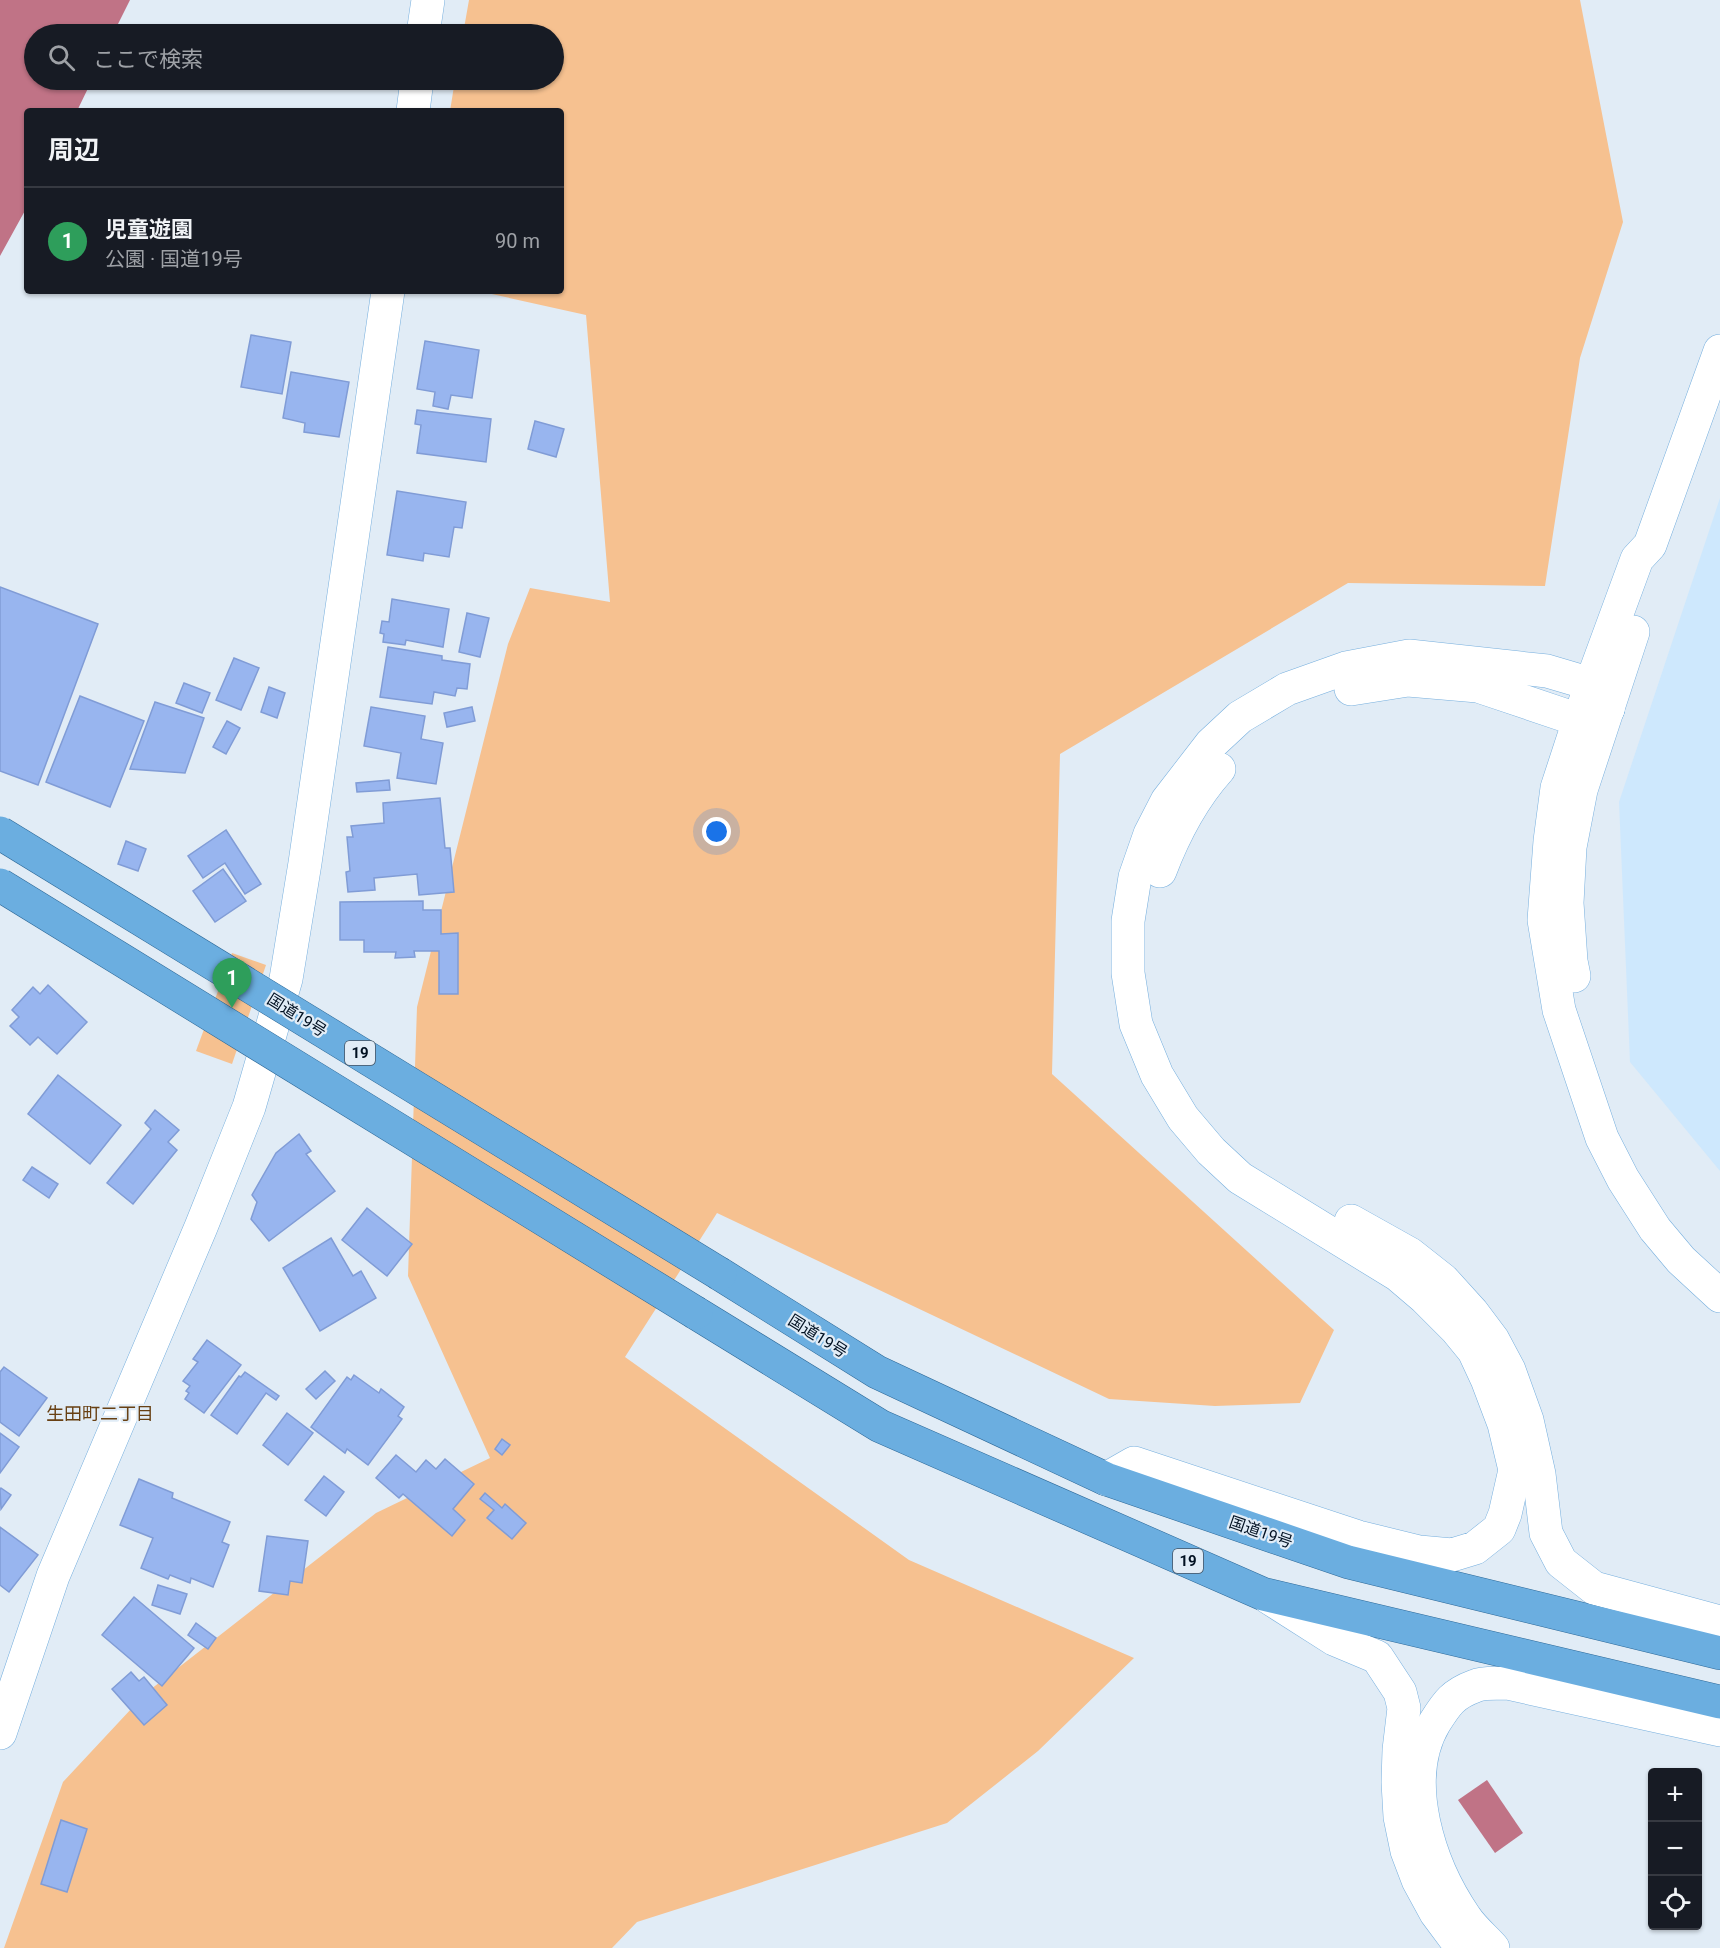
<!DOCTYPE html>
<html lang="ja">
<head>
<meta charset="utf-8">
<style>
	:root { --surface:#171b24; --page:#242831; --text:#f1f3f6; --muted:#9ea1a6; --line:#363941; --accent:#1a73e8 }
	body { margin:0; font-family:Roboto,"Noto Sans JP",sans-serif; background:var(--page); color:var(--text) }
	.controls { position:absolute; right:18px; bottom:18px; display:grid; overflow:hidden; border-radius:6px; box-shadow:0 2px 4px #0004 }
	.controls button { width:54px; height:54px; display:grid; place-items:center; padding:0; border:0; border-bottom:2px solid var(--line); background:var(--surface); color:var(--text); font:30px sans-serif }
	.you { position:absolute; left:717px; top:832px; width:21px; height:21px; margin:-15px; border:4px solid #fff; border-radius:50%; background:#1a73e8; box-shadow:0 0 0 9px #1a73e833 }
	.badge { display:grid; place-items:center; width:39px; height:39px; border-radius:50%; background:var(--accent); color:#fff; font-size:20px; font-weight:700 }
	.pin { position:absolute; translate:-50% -50px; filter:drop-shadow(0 2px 3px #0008) }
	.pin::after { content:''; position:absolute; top:32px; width:21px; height:18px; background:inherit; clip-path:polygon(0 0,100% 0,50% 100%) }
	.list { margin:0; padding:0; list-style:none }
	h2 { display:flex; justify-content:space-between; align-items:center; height:78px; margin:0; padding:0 24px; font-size:26px }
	h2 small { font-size:20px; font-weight:400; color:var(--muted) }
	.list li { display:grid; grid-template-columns:39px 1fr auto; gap:18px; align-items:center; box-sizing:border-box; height:108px; padding:0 24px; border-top:2px solid var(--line) }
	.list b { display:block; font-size:22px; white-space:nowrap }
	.list p { margin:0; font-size:20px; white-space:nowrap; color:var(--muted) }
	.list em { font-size:20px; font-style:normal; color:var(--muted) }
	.icon { flex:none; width:33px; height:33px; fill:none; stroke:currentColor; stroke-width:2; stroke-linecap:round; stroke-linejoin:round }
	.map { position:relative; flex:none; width:1720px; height:1948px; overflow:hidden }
	.search { position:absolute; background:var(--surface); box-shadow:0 2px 4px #0004; left:24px; top:24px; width:540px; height:66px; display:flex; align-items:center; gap:15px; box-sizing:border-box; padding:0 21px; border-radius:33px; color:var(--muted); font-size:22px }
	.panel { position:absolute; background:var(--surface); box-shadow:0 2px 4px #0004; left:24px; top:108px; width:540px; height:186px; border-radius:6px }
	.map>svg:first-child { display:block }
	.built { fill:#cee8fd }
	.green { fill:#f6c190 }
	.water { fill:#c07386 }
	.building { fill:#98b5ef; stroke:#809cd6; stroke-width:1.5 }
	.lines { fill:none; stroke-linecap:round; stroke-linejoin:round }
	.tertiary-casing { stroke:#76afde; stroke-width:34 }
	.trunk-casing { stroke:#2e6998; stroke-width:34 }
	.tertiary { stroke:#fff; stroke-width:33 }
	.trunk { stroke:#6baee0; stroke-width:33 }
	.trunk-bridge-casing { stroke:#2e6998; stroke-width:34; stroke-linecap:butt }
	.trunk-bridge { stroke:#6baee0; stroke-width:33 }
	.labels { text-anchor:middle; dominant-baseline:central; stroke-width:4.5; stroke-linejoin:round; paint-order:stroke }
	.shield { fill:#e1ecf6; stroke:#445261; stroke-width:1.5 }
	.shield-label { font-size:15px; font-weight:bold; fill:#001021 }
	.street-label { font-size:16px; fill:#001021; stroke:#e1ecf6 }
	.neighbourhood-label { font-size:18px; fill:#684013; stroke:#e1ecf6 }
</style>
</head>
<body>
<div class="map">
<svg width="1720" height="1948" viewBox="0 0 1720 1948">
	<rect width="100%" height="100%" fill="#e1ecf6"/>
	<polygon class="built" points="1720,498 1720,1171 1630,1062 1619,802"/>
	<g class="green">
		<polygon points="469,0 1580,0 1623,222 1580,358 1545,586 1348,583 1060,754 1052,1074 1334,1330 1300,1403 1215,1406 1109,1399 717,1213 625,1357 909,1560 1134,1658 1038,1751 947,1823 637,1922 612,1948 4,1948 63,1782 146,1693 376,1513 490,1458 408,1276 417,1007 508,644 530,588 610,602 586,315 478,291 561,291 561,111 450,111 455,80 554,80 554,34 463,34"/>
		<polygon points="232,953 266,965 232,1064 196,1051"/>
	</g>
	<g class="water">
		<polygon points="0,0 130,0 113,34 34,34 34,80 92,80 77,111 27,111 27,207 0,256"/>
		<polygon points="1487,1780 1523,1833 1495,1853 1458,1800"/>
	</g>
	<g class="building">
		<polygon points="251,335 291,342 282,394 241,387"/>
		<polygon points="425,341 479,350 472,398 451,395 448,409 433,406 435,392 417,389"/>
		<polygon points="291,372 349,382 339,437 304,432 305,423 283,418"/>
		<polygon points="417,410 491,419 486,462 417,453 421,425 415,424"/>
		<polygon points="535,421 564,429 556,457 528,449"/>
		<polygon points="397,491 466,502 462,528 454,527 449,557 424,553 423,561 387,555"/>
		<polygon points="0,587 98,624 38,785 0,771"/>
		<polygon points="392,599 449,609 443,647 406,640 405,645 383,642 384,634 380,633 382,621 389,622"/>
		<polygon points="467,613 489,618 480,657 459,652"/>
		<polygon points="388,647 442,656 442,660 470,664 467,689 457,688 455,696 434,692 432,704 380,697"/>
		<polygon points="234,658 259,668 241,710 216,700"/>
		<polygon points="184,683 210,693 202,713 176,703"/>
		<polygon points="269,687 285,693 277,718 261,712"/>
		<polygon points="80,696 144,721 110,807 46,782"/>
		<polygon points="155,702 204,718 185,773 130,769"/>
		<polygon points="371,707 425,716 421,739 443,743 436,784 397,778 401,753 364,746"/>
		<polygon points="472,707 475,721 447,727 444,713"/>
		<polygon points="227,721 240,728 226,754 213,747"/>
		<polygon points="389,780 390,790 357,792 356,783"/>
		<polygon points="440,798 445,848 450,848 454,892 419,895 417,874 374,878 375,890 348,892 346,872 350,871 347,837 353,837 351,826 384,823 383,803"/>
		<polygon points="226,830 261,884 245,894 225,863 203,878 188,856"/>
		<polygon points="126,841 146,849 138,871 118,864"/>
		<polygon points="223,869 246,901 215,922 193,891"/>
		<polygon points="423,901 423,910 441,910 441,934 458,933 458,994 439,994 439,951 414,951 415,957 395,958 396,952 364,952 364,940 340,940 340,902"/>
		<polygon points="48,985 87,1022 57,1054 38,1037 30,1045 10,1026 19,1017 12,1010 33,987 40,994"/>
		<polygon points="58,1075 121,1125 90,1164 28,1114"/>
		<polygon points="155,1110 179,1130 168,1142 177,1150 133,1204 107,1183 151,1129 145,1123"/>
		<polygon points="299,1134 311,1151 306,1154 335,1191 269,1241 251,1219 257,1202 252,1195 276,1153"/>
		<polygon points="32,1167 58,1184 49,1198 23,1180"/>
		<polygon points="367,1208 412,1244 387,1276 342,1240"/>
		<polygon points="331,1238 353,1276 361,1271 376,1298 320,1331 283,1268"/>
		<polygon points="207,1340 241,1365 204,1413 185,1399 189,1393 186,1391 190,1386 183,1381 198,1362 193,1359"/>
		<polygon points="4,1367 47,1398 19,1436 0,1422 0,1372"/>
		<polygon points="325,1371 335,1381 316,1399 306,1389"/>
		<polygon points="245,1372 279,1396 276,1400 266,1393 237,1434 211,1415 239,1376 241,1377"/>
		<polygon points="354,1375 379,1393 381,1389 404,1407 398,1416 402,1419 368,1465 347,1449 345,1453 311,1427 347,1377 351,1380"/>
		<polygon points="287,1413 313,1433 288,1465 263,1445"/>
		<polygon points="0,1433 19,1447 0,1473"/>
		<polygon points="502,1439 510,1445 502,1455 495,1449"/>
		<polygon points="396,1455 416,1472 426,1460 436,1469 445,1459 474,1484 453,1509 465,1520 452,1536 403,1494 399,1498 376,1478"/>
		<polygon points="324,1476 344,1492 326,1516 305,1500"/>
		<polygon points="139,1479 173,1493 172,1498 230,1522 222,1542 229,1545 213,1587 191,1578 190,1583 170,1575 168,1579 141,1568 153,1538 120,1525"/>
		<polygon points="1,1488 11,1495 1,1509 0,1490"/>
		<polygon points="485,1493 502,1508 505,1504 526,1523 512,1539 487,1518 494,1510 480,1499"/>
		<polygon points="0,1527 38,1555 9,1592 0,1585"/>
		<polygon points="267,1536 308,1541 302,1583 290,1581 288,1595 259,1591"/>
		<polygon points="158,1585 187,1594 180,1614 152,1605"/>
		<polygon points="134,1597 194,1648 162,1686 102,1635"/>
		<polygon points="196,1623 216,1638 208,1649 188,1635"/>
		<polygon points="131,1672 139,1681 144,1677 167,1705 144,1725 112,1689"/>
		<polygon points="61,1820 87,1829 67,1892 41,1884"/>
	</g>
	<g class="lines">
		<defs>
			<g id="tertiary">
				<polyline points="423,34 428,0"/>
				<polyline points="413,111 417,80"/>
				<polyline points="1720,351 1650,545 1637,559 1591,684 1557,788 1550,841 1544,920 1559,1010 1602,1138 1623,1179 1655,1229 1681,1260 1720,1296"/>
				<polyline points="1351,689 1408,680 1478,686 1579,720 1608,709"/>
				<path d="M 1160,871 C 1174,834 1193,798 1219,769"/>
				<polyline points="1574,976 1571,961 1567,903 1570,847 1581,790 1633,632"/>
				<polyline points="1351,1221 1410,1254 1443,1280 1472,1312 1493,1340 1509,1370 1527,1420 1539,1474 1546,1533 1561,1562 1594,1588 1720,1622"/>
				<polyline points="1106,1479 1134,1463 1358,1537 1419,1552 1452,1555 1475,1548 1499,1529 1505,1514 1515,1470 1504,1424 1487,1379 1474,1351 1456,1329 1425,1298 1398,1275 1240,1178 1211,1151 1183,1118 1157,1075 1136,1024 1128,973 1128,921 1135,877 1150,834 1167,801 1211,744 1240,717 1287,689 1346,668 1409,656 1547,671 1591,684 1608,709"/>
				<polyline points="1268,1597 1334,1639 1377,1657 1400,1692 1404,1708 1399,1750 1398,1782 1400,1817 1407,1851 1418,1880 1436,1913 1462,1948"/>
				<polyline points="0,1733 53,1576 201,1227 249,1107 286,979 305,863 388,291"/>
				<path d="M 1493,1948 C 1484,1938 1472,1928 1465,1917 C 1430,1866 1400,1780 1435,1722 C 1447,1703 1453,1694 1475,1686 C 1484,1682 1497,1684 1507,1683 L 1720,1730"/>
			</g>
			<g id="trunk">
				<polyline points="720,1274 877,1372 1106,1479 1348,1562 1720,1653"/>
				<polyline points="696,1313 880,1426 1263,1594 1720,1702"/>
			</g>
		</defs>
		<use href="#tertiary" class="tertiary-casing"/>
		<use href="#trunk" class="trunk-casing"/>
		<use href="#tertiary" class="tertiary"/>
		<use href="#trunk" class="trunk"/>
		<defs>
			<g id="trunk-bridge">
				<polyline points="0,833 720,1274"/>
				<polyline points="0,885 696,1313"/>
			</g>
		</defs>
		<use href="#trunk-bridge" class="trunk-bridge-casing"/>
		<use href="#trunk-bridge" class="trunk-bridge"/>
	</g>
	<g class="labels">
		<g class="shield">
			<rect x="345" y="1041" width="30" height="24" rx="4.5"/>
			<rect x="1173" y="1549" width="30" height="24" rx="4.5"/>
		</g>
		<g class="shield-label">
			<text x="360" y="1053">19</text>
			<text x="1188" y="1561">19</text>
		</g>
		<g class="street-label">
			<text transform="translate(297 1015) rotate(32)">国道19号</text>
			<text transform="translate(818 1336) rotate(32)">国道19号</text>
			<text transform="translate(1261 1532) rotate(19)">国道19号</text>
		</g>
		<g class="neighbourhood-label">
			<text x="100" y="1413">生田町二丁目</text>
		</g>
	</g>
</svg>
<div class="controls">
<button>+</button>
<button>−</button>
<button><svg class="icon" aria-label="locate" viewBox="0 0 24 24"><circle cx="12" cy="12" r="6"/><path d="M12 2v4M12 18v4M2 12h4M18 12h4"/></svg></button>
</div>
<div class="you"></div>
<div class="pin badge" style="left:232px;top:1008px;background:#2e9e5b">1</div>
<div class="search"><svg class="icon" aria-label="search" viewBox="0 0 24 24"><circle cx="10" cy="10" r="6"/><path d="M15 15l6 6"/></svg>ここで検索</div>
<section class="panel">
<h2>周辺<small></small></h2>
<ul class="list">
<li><span class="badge" style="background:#2e9e5b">1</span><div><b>児童遊園</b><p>公園 · 国道19号</p></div><em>90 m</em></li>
</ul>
</section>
</div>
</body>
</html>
